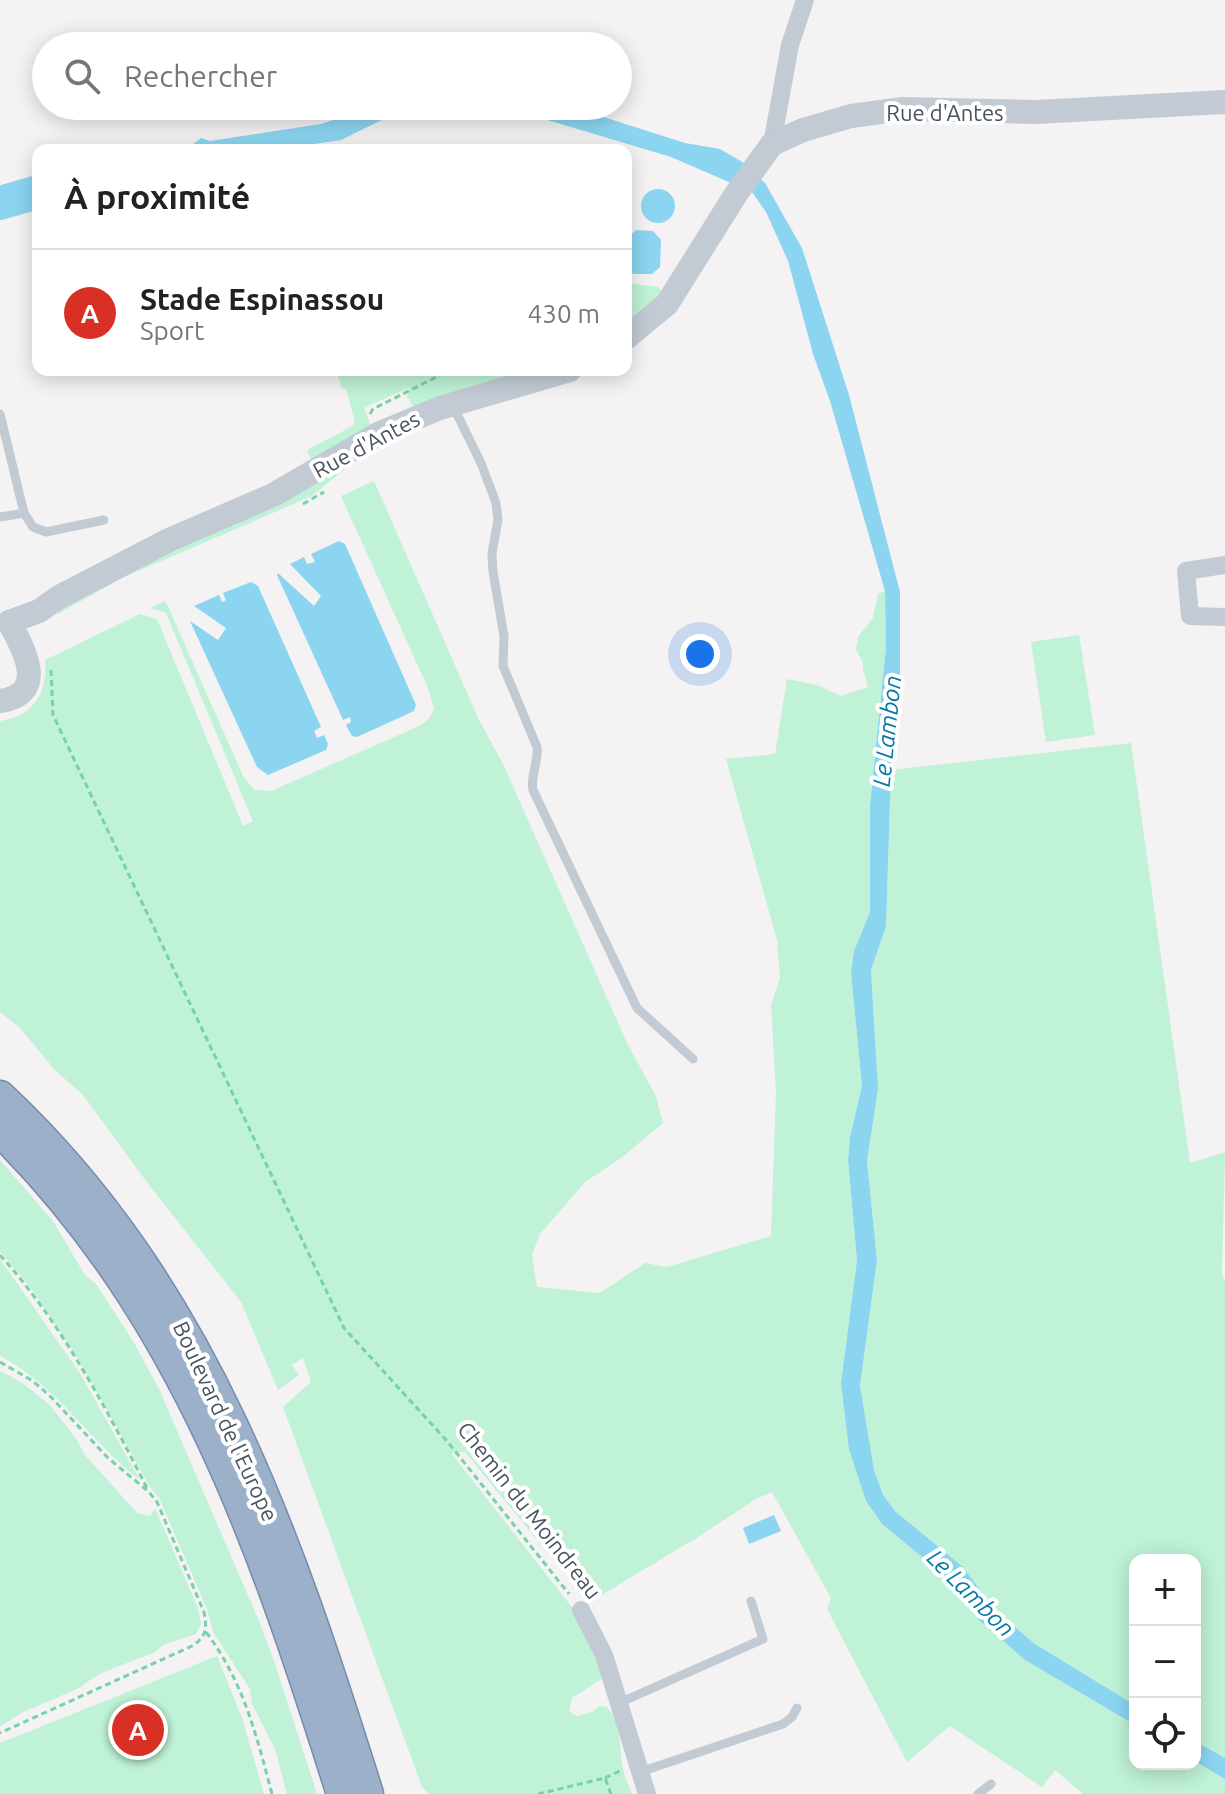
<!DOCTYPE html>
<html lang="fr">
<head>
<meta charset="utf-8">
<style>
	:root { --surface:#fff; --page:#f6f6f6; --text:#222; --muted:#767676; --line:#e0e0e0; --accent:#d93025 }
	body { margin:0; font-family:Ubuntu,sans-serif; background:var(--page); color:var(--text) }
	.controls { position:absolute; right:24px; bottom:24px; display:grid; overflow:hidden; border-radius:16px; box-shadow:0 4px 20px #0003 }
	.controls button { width:72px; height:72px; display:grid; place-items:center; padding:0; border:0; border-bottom:2px solid var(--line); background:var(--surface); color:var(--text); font:40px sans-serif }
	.you { position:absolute; left:700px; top:654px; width:28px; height:28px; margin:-20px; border:6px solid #fff; border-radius:50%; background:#1a73e8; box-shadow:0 0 0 12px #1a73e833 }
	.badge { display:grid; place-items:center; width:52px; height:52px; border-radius:50%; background:var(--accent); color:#fff; font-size:26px; font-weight:700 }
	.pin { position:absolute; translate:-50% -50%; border:4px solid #fff; box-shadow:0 2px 8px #0006 }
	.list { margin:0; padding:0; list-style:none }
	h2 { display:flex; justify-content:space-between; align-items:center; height:104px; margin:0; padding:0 32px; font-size:34px }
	h2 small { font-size:26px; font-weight:400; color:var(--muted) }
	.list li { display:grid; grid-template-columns:52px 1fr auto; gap:24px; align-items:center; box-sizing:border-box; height:128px; padding:0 32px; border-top:2px solid var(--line) }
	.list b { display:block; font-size:30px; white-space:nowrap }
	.list p { margin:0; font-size:26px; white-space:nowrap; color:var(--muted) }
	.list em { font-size:26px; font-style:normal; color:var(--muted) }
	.icon { flex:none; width:44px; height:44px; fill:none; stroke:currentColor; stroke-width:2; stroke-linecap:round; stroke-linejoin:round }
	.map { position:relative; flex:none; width:1225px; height:1794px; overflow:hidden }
	.search { position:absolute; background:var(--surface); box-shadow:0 4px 20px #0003; left:32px; top:32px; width:600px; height:88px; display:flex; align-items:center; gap:20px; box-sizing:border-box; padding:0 28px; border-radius:44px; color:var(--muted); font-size:30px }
	.panel { position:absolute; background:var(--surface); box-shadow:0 4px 20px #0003; left:32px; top:144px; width:600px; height:232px; border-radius:16px }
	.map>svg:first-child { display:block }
	.green { fill:#bff2d6 }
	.water { fill:#8bd5f1 }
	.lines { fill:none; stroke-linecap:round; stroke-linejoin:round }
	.river { stroke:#8bd5f1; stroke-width:34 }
	.trunk-casing { stroke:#738bae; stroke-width:33 }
	.path { stroke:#75d2aa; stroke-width:3; stroke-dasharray:6 4; stroke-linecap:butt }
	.service { stroke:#c2cbd4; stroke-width:9 }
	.minor { stroke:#c2cbd4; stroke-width:18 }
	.tertiary { stroke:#c2cbd4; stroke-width:24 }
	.trunk { stroke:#9cb0ca; stroke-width:30 }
	.labels { text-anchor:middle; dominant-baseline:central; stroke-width:8; stroke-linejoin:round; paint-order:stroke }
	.street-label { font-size:22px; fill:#485360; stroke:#fff }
	.water-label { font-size:24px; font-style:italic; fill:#077aa6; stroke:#fff }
</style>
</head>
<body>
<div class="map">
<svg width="1225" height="1794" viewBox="0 0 1225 1794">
	<rect width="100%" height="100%" fill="#f4f2f2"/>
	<g class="green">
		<polygon points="626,283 659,287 667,304 626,338"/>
		<polygon points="336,370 570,370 419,415 407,397 410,387 364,408 373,431 312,462 307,450 351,427 355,422 346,389 342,389"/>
		<polygon points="352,463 312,496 122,578 58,614 56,609"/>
		<path d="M 374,481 L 479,720 L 503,764 L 627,1043 L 656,1096 L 663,1123 L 621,1158 L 585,1182 L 540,1234 L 532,1255 L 537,1287 L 600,1293 L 645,1263 L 667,1267 L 771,1236 L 776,1092 L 771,1005 L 780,978 L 777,940 L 726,759 L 775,754 L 787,679 L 817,685 L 841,696 L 868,687 L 863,670 L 863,663 L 856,649 L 858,637 L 873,618 L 878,594 L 885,591 L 886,647 L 870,805 L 870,912 L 854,951 L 851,973 L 862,1086 L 850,1137 L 848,1160 L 857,1260 L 841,1383 L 866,1501 L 882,1524 L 950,1580 L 980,1621 L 1025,1660 L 1135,1725 L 1135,1764 L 1195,1764 L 1195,1761 L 1225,1778 L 1225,1794 L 1083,1794 L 1055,1770 L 1042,1787 L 950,1726 L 907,1762 L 827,1609 L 831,1598 L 772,1492 L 756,1499 L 698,1537 L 593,1600 L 550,1556 L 465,1452 L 451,1453 L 575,1611 L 606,1676 L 572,1698 L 569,1711 L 577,1716 L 592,1712 L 599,1706 L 607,1707 C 621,1722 619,1743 622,1763 C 623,1773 628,1784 632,1794 L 429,1794 L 422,1787 L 283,1407 L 311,1382 L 303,1358 L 292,1365 L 299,1375 L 278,1390 L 241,1302 L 146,1181 L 83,1095 L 55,1070 L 19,1027 L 0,1012 L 0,721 C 34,716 48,692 45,660 L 140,614 L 157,619 L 243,826 L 253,821 L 166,613 L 150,608 L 164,601 L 167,604 L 243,776 L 254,790 L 272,791 L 285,785 L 417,727 L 428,720 L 434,709 L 428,688 L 341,496 Z"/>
		<polygon points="1079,635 1095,735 1046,742 1031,642"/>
		<polygon points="1131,743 1190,1163 1225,1152 1222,1273 1225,1281 1225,1758 1195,1741 1195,1560 1135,1560 1135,1705 1035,1644 995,1610 963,1567 896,1512 883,1495 874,1470 860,1387 877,1260 867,1161 878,1089 871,970 886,926 891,770"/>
		<polygon points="0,1160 53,1221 85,1275 96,1284 133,1341 159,1389 259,1621 275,1664 317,1794 287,1794 275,1749 252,1704 250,1689 213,1632 207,1609 159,1498 150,1487 79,1360 33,1291 0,1251"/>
		<path d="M 0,1259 L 81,1375 L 140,1480 C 90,1442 57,1385 0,1356 Z"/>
		<polygon points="0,1371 21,1382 50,1405 77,1440 85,1455 137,1513 150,1516 155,1508 198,1608 201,1624 196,1634 163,1645 155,1652 99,1674 79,1688 21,1713 0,1727"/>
		<polygon points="217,1656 242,1718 264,1794 0,1794 0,1743"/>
	</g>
	<g class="water">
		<polygon points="376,106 569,106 685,143 720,149 744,163 765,183 802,248 849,395 900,592 900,684 891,770 886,926 871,970 878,1089 867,1161 877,1260 860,1386 874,1470 883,1495 896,1512 963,1567 995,1610 1035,1644 1135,1705 1135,1725 1025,1660 980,1621 950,1580 882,1524 866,1501 849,1449 841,1383 857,1260 848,1160 850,1137 862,1086 851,973 854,951 870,912 870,805 886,647 885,591 830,401 813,354 788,261 766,212 752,192 671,157 544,119 392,115 341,140 274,150 178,150 188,148 201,138 210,141 321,124"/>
		<polygon points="38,181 38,194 0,202 0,189"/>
		<circle cx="658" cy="206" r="17"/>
		<polygon points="636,230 653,231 661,240 660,267 652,274 633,274 626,266 626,239"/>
		<polygon points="339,541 345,544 416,705 414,711 357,737 352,736 346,725 351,722 350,717 343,720 277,575 278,573 314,606 321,596 290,564 304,557 307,564 315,562 311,554"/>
		<polygon points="251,582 258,586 321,727 314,731 317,738 324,735 328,744 326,750 268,775 257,767 190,621 218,640 226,628 194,606 219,595 222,602 226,600 223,593"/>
		<polygon points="774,1515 781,1531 749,1544 743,1528"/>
		<polygon points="1195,1741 1225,1758 1225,1779 1195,1761"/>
	</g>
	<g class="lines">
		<polyline class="river" points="0,203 38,192"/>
		<defs>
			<g id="trunk">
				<path d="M 0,1096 C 203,1286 287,1536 368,1794"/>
				<path d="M 0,1131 C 187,1316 265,1550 342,1794"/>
			</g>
		</defs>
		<use href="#trunk" class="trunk-casing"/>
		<g class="path">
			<polyline points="370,414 373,409 450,370"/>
			<polyline points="303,504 324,492"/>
			<polyline points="51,670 53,715 344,1328 447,1441 569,1594"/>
			<path d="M 0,1255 C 61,1322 106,1408 147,1488"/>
			<path d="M 0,1362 L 33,1381 L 51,1397 L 108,1458 L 149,1492 L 157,1502 L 204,1612 C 207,1629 207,1636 192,1646 L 0,1733"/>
			<path d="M 206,1632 C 244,1683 256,1734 272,1794"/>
			<polyline points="605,1778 622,1770"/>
			<polyline points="538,1794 605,1778 611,1794"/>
		</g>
		<g class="service">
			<path d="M 453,406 L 481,463 L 496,503 L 498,520 L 492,553 L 493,572 L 504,636 L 503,666 L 537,747 C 539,762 530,775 533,790 L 637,1008 L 693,1059"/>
			<polyline points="0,414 24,513 0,517"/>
			<polyline points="24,513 33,527 46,532 104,520"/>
			<polyline points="619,1703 763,1639 751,1601"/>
			<polyline points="640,1772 783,1724 792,1717 797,1708"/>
			<polyline points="978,1794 991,1784"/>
		</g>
		<g class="minor">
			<polyline points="772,144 790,45 805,0"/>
			<polyline points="1225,565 1186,571 1190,616 1225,617"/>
			<polyline points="581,1610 604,1655 647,1794"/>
		</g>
		<g class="tertiary">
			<polyline points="626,338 667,304 736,194 772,144 803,130 851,116 903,109 1036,112 1225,102"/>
			<polyline points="9,622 39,611 59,597 169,540 273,495 380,433 440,408 570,370"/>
			<path d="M 0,701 C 49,694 24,649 9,622"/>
		</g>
		<use href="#trunk" class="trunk"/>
	</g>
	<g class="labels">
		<g class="street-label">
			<text x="945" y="112">Rue d'Antes</text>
			<text transform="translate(366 444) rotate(-28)">Rue d'Antes</text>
			<text transform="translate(226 1421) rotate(65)">Boulevard de l'Europe</text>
			<text transform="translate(530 1510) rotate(52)">Chemin du Moindreau</text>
		</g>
		<g class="water-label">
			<text transform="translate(887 731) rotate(-84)">Le Lambon</text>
			<text transform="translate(971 1593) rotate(45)">Le Lambon</text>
		</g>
	</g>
</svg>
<div class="controls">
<button>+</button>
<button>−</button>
<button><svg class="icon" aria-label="locate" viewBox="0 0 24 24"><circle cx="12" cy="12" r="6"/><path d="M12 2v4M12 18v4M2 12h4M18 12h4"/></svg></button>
</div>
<div class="you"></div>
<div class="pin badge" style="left:138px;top:1730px">A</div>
<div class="search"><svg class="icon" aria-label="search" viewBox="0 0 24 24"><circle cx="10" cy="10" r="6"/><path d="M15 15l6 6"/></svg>Rechercher</div>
<section class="panel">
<h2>À proximité<small></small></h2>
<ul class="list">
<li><span class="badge">A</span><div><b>Stade Espinassou</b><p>Sport</p></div><em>430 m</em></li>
</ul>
</section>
</div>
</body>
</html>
